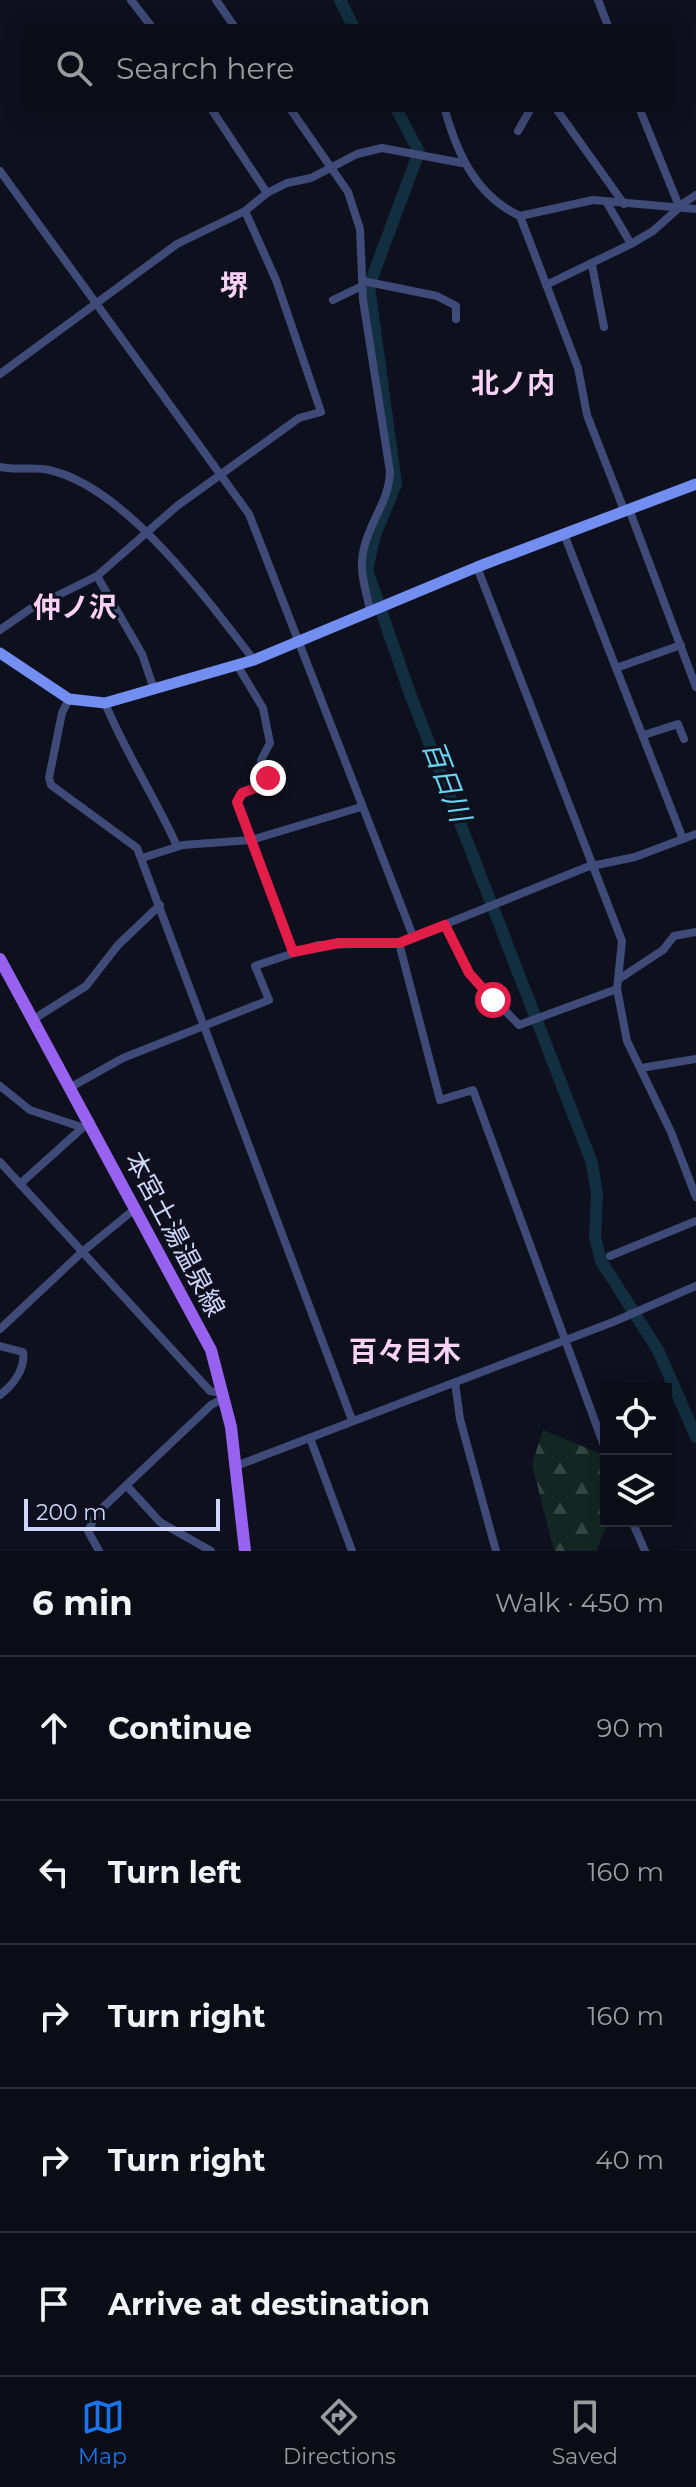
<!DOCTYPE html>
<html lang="en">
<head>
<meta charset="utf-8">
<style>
	:root { --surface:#0a0c16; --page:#13151f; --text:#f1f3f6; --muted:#999ba1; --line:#2a2c35; --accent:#1a73e8 }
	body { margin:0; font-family:Montserrat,"Noto Sans JP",sans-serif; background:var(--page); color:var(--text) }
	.controls { position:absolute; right:24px; bottom:24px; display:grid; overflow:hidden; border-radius:0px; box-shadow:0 4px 20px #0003 }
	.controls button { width:72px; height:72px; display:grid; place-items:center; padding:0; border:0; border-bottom:2px solid var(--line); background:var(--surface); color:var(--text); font:40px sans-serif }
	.scale { position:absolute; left:24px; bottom:20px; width:196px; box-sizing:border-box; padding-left:8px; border:4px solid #d0d6fa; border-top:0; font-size:22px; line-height:28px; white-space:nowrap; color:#d0d6fa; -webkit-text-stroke:6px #0e101e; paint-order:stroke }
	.stop { position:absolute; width:24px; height:24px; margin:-18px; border:6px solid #e11d48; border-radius:50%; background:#fff }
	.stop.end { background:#e11d48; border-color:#fff; box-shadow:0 2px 8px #0008 }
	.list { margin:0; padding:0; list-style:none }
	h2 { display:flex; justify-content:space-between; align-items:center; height:104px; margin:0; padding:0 32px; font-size:34px }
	h2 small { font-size:26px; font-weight:400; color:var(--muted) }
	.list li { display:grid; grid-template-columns:52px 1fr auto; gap:24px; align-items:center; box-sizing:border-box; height:144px; padding:0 32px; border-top:2px solid var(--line) }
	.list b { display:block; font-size:30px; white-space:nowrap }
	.list em { font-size:26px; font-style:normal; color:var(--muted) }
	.icon { flex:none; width:44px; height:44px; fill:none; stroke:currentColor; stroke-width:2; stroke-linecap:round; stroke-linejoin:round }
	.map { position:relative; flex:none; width:696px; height:1551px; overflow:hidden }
	.search { position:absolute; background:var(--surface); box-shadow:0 4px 20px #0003; left:24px; right:24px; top:24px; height:88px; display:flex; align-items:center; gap:20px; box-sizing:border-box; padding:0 28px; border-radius:0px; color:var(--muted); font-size:30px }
	.sheet { height:824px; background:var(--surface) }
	nav { display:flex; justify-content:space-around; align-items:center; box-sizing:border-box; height:112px; border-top:2px solid var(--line); background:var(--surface); font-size:22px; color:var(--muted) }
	nav a { display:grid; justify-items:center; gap:4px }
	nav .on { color:var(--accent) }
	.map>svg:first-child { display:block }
	.forest { fill:url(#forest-firs) }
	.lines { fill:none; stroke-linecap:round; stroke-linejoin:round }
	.river { stroke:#122f3f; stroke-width:12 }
	.street { stroke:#3e4b78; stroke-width:8 }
	.secondary { stroke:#718ef0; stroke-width:11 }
	.primary { stroke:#9762ef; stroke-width:12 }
	.route { stroke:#e11d48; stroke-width:10 }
	.labels { text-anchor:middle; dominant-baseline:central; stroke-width:6; stroke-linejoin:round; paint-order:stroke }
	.street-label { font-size:26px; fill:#d0d6fa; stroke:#0e101e }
	.neighbourhood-label { font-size:28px; font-weight:bold; fill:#fad2f6; stroke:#0e101e }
	.water-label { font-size:28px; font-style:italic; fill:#69d3f0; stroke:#0e101e }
</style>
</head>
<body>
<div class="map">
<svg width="696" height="1551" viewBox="0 0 696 1551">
	<defs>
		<pattern id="forest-firs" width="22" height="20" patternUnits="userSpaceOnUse" patternTransform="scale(2)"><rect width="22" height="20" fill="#122721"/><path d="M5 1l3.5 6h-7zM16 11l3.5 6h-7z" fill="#334642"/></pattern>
	</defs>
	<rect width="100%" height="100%" fill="#0e101e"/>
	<polygon class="forest" points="543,1430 606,1456 609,1521 596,1551 554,1551 532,1464"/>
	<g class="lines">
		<g class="river">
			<polyline points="340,0 353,26"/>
			<polyline points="397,110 419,152 369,286 396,484 375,535 367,570 409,691 592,1163 597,1194 595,1237 601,1261 658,1350 696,1437"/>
		</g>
		<g class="street">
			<polyline points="131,0 151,26"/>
			<polyline points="216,0 234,26"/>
			<polyline points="598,0 608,26"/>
			<polyline points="212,110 267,193"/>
			<path d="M 291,110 L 348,192 L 360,229 L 363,300 L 390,472 C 389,501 370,521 364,548 C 358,569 366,590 370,610"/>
			<path d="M 445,110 C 457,153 476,196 520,216 L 593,200 L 696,209"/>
			<polyline points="557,110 624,204"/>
			<polyline points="640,110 679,206"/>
			<polyline points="518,131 530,110"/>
			<polyline points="0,171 249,514 413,936"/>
			<polyline points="607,203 631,244 653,231 681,206"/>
			<polyline points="679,206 696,195"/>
			<polyline points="520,216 578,368 587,415 624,510"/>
			<polyline points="592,265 604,327"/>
			<polyline points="363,281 437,296 456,306 456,319"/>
			<polyline points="546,285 631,244"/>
			<polyline points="333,300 362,286"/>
			<polyline points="0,374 177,244 245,211 267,193 287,183 311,178 357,154 382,148 462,163"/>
			<path d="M 0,467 C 16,471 33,466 49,470 C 126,487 207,600 254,660"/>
			<polyline points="629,509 696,687"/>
			<polyline points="564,534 616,668 681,645"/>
			<polyline points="477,567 622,941 617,989 627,1041 671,1132 696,1197"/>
			<polyline points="97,576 142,654 154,689"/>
			<polyline points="0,630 30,609 97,576 177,506 299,418 321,412 276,280 245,211"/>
			<polyline points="237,665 263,708 270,743 261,760 268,781 242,793 237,802 293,952"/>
			<polyline points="616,668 683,839"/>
			<polyline points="69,699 62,713 49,778 51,785 137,848 352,1420"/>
			<path d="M 105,703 C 125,752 155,797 177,846"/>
			<polyline points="644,735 678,724 684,739"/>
			<polyline points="142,858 183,845 251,840 361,807"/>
			<polyline points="445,925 469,973 519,1025 617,989"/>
			<polyline points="399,943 440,1100 473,1090 606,1451"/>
			<polyline points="619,979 663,950 674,936 696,932"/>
			<polyline points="34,1019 86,986 118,945 160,905"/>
			<polyline points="641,1068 696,1059"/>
			<polyline points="0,1086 30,1110 81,1127"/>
			<polyline points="71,1087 123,1058 269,1000 255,966 318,945 399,943 587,867 635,857 696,834"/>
			<polyline points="0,1162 210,1391 222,1393"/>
			<polyline points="20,1184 90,1121"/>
			<polyline points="610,1256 696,1221"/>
			<polyline points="0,1329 82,1252 136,1208"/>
			<path d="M 0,1346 L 23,1352 C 26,1369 12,1386 0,1395"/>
			<polyline points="455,1383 460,1419 496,1551"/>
			<polyline points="310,1438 352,1551"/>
			<polyline points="236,1466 613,1322 696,1286"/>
			<polyline points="127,1486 160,1522 211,1551"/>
			<polyline points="632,1521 645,1551"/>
			<polyline points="99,1551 88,1531 97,1513 211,1405 224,1398"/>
		</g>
		<polyline class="secondary" points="0,653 69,699 105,703 254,660 477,567 696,484"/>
		<polyline class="primary" points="0,959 211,1350 231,1427 245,1551"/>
	</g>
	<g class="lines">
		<polyline class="route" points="268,778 266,784 242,793 237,802 293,952 339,943 399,943 445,925 469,973 493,1000"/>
	</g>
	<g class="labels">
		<g class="street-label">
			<text transform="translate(175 1234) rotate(62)">本宮土湯温泉線</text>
		</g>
		<g class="neighbourhood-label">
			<text x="234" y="285">堺</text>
			<text x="513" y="383">北ノ内</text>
			<text x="75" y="607">仲ノ沢</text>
			<text x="405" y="1351">百々目木</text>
		</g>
		<g class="water-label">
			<text transform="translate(447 781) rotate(69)">百日川</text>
		</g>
	</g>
</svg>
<div class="controls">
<button><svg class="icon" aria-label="locate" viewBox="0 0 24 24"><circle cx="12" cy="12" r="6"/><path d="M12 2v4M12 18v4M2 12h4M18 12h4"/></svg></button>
<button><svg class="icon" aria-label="layers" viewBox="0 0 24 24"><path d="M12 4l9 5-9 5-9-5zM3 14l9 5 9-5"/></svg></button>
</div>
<div class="scale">200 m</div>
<div class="stop" style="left:493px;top:1000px"></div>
<div class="stop end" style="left:268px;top:778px"></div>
<div class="search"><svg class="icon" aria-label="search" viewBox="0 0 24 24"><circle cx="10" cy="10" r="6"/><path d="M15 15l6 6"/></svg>Search here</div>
</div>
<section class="sheet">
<h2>6 min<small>Walk · 450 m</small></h2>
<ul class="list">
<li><svg class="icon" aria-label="ahead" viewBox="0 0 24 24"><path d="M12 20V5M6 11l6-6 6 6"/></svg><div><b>Continue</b></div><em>90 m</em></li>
<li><svg class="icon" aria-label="left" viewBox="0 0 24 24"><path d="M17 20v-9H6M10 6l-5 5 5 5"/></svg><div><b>Turn left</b></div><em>160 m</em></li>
<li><svg class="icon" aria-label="right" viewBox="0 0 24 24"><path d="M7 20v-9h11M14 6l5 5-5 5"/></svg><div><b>Turn right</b></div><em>160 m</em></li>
<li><svg class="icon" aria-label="right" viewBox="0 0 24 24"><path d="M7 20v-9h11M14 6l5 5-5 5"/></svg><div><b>Turn right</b></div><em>40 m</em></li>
<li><svg class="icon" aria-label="arrive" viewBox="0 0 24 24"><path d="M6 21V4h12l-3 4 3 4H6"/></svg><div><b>Arrive at destination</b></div></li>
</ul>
</section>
<nav>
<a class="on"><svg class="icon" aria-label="map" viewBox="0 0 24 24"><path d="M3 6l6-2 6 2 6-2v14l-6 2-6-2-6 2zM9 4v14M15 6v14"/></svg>Map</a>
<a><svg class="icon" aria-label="directions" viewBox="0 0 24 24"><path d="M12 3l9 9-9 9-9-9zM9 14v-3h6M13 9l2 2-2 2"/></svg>Directions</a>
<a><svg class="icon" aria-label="saved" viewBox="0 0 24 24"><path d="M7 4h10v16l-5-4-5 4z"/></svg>Saved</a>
</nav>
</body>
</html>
